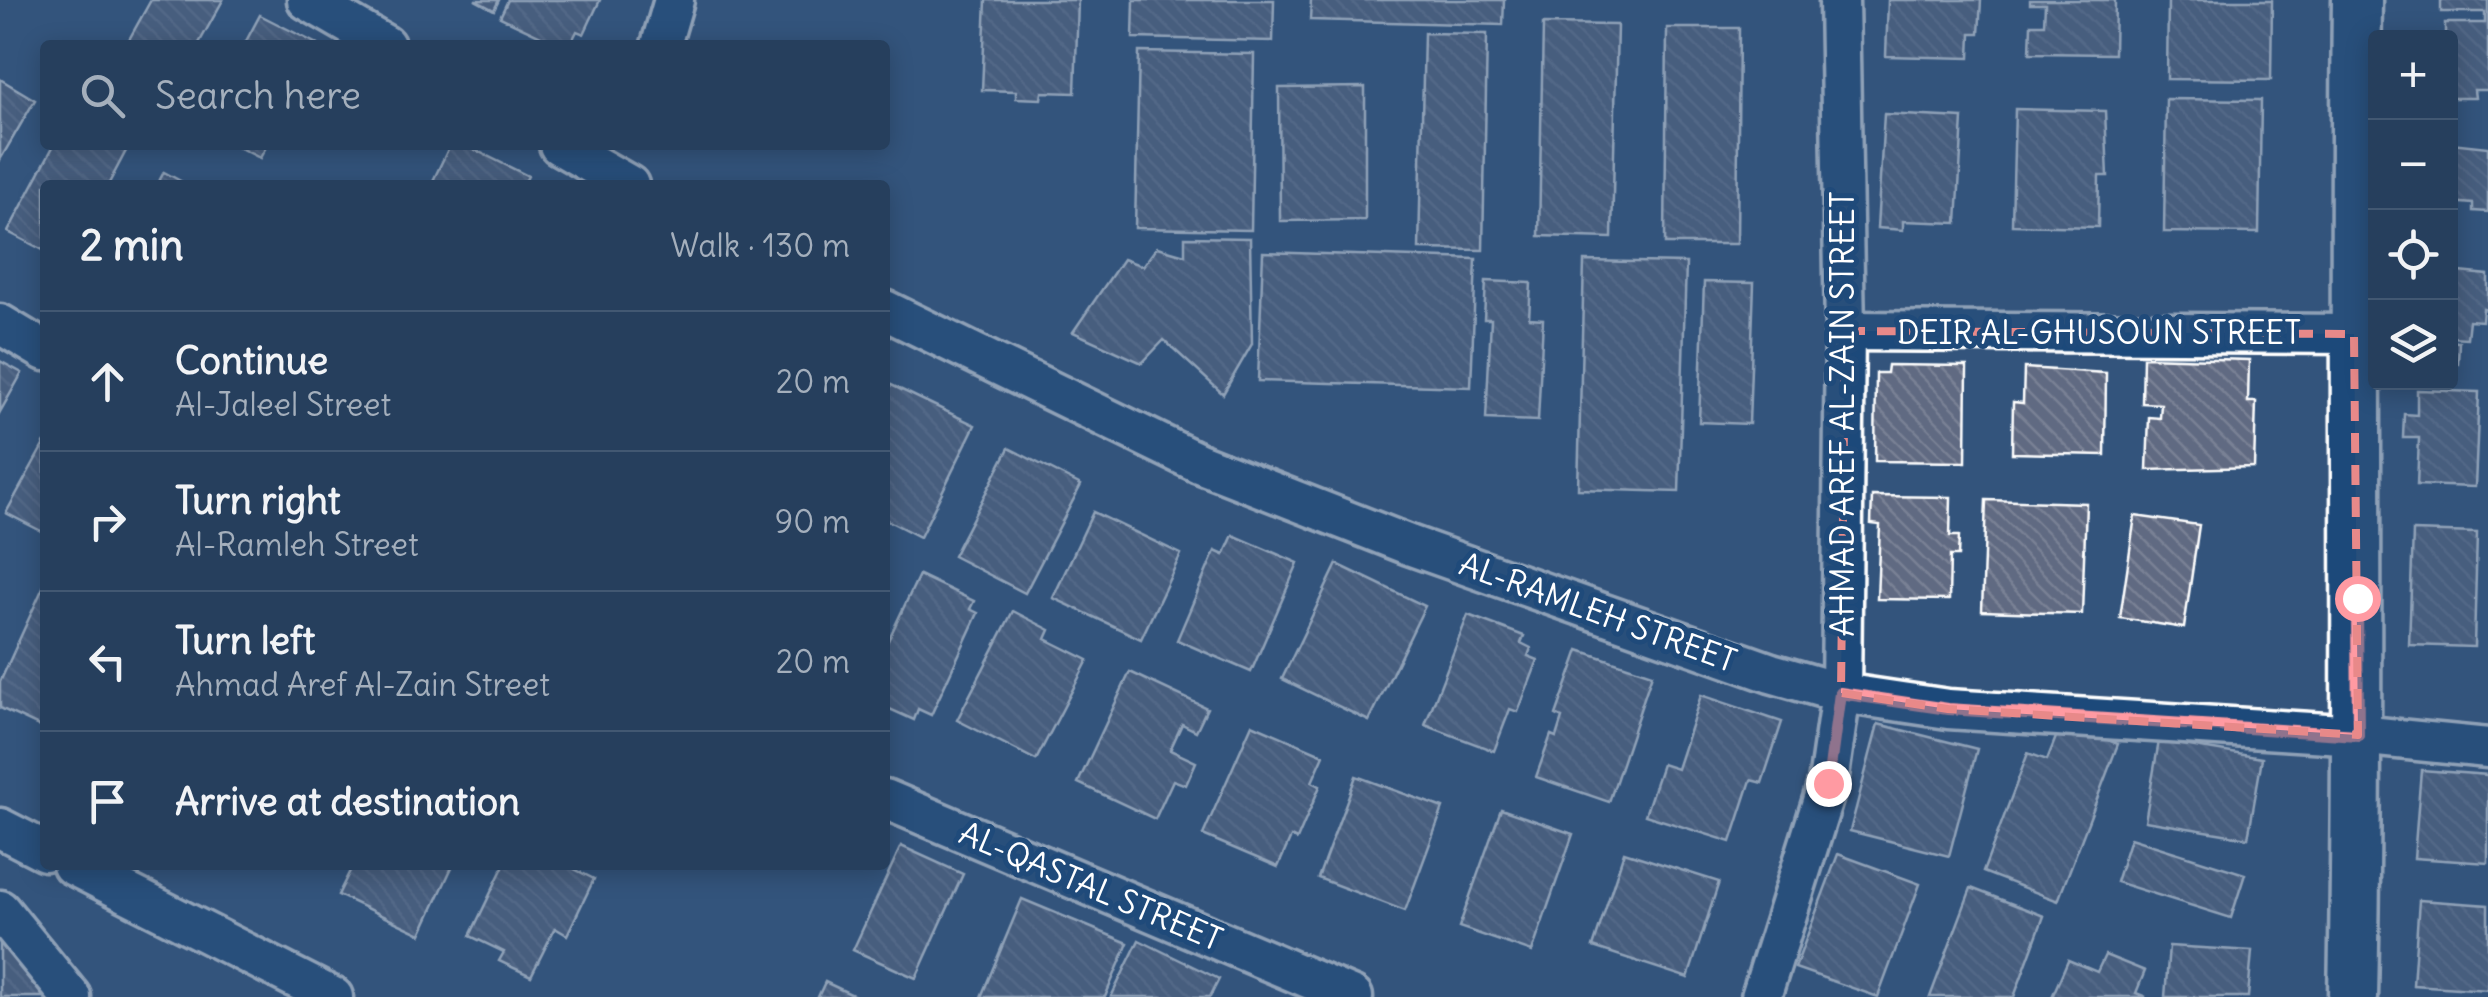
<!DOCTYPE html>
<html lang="en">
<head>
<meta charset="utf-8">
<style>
	:root { --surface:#263f5d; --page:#2e4663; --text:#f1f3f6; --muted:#a4afbc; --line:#425872 }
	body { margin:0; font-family:Delius,sans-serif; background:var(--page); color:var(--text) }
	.controls { position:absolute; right:30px; top:30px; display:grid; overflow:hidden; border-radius:10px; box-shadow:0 5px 25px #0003 }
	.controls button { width:90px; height:90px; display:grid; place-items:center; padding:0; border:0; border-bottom:2px solid var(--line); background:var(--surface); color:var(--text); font:50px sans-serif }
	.stop { position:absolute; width:30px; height:30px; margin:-22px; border:8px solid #ff9aa2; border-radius:50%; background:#fff }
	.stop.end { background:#ff9aa2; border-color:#fff; box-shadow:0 2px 10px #0008 }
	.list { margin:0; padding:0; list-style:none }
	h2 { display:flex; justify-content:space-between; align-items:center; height:130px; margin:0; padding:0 40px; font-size:42px }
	h2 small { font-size:32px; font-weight:400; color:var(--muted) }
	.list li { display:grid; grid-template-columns:65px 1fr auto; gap:30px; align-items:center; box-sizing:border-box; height:140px; padding:0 40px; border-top:2px solid var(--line) }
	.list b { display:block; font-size:38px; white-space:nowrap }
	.list p { margin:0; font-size:32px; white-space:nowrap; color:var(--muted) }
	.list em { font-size:32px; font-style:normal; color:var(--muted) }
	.icon { flex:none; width:55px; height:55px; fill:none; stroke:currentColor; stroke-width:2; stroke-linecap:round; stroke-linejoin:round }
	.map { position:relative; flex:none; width:2488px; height:997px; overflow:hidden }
	.search { position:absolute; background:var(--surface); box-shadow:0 5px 25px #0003; left:40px; top:40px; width:850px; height:110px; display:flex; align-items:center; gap:25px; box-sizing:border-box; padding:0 35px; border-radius:10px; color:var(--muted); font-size:38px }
	.panel { position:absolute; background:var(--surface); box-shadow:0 5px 25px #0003; left:40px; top:180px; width:850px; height:690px; border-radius:10px }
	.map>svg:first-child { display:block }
	.building { fill:url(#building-back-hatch); stroke:#fff; stroke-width:2.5 }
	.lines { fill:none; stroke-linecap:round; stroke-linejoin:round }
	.minor-casing { stroke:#fff; stroke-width:45 }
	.tertiary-casing { stroke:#fff; stroke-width:55 }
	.minor { stroke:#1f4a7a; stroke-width:38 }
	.tertiary { stroke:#1f4a7a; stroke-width:48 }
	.route { stroke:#ff9aa2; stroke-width:12 }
	.marked { fill:none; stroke:#e88989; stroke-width:8; stroke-dasharray:20 12; stroke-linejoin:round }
	.labels { text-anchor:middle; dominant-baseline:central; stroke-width:10; stroke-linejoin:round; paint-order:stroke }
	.street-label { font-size:32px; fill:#fff; stroke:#1f4a7a }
</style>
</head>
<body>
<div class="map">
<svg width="2488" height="997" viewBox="0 0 2488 997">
	<defs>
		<pattern id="building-back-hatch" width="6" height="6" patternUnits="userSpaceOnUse" patternTransform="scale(2.5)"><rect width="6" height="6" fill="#616b82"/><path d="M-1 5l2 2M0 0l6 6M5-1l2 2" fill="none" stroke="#798195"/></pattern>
	</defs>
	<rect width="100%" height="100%" fill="#33547c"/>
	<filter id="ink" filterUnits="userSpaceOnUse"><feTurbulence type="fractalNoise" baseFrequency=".01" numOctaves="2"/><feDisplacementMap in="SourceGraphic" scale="20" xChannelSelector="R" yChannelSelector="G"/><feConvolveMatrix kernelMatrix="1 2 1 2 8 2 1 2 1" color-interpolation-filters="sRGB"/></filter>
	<g filter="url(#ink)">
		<g class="building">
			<polygon points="151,0 223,0 198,45 126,45"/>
			<polygon points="475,0 499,0 494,10"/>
			<polygon points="508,0 600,0 584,34 577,31 570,45 560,45 500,17"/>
			<polygon points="986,0 1078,0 1075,93 1042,92 1041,99 1016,98 1016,91 982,90"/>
			<polygon points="1134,0 1274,0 1273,41 1133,38"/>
			<polygon points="1311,0 1504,0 1503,25 1310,20"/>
			<polygon points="1888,0 1981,0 1979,34 1971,34 1970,58 1886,56"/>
			<polygon points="2030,0 2115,0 2114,54 2030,53 2031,24 2044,24 2045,4 2030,4"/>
			<polygon points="2168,0 2272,0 2271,80 2167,79"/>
			<polygon points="2441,0 2488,0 2488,90 2474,90 2475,98 2450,98 2450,38 2445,38 2445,23 2485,23 2485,12 2441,12"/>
			<polygon points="260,15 319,45 244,45"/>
			<polygon points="1543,24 1617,25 1612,238 1539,236"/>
			<polygon points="1667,28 1739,28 1737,244 1665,244"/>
			<polygon points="1424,33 1487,34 1483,250 1419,249"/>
			<polygon points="1139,52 1254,54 1251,230 1135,228"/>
			<polygon points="0,79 35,100 0,160"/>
			<polygon points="1365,87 1365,220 1280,221 1279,88"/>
			<polygon points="2166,99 2261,100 2259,233 2164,232"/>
			<polygon points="2015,109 2105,111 2108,176 2099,176 2098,227 2012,225"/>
			<polygon points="1884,114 1963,118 1957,223 1903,221 1903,230 1877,228"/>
			<polygon points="2451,143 2488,147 2488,212 2473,211 2473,204 2450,202"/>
			<polygon points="54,145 119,145 127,149 108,185 45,185 45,251 8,232"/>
			<polygon points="234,145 267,145 260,158"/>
			<polygon points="450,145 465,145 528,176 523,185 431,185"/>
			<polygon points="164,172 188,185 157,185"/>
			<polygon points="1185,237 1250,238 1252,344 1223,394 1164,340 1142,363 1073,332 1123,259 1143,266 1157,247 1185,255"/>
			<polygon points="1263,252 1476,259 1471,387 1258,381"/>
			<polygon points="1584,261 1686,263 1679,492 1578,489"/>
			<polygon points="2450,271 2488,275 2488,310 2483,309 2482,321 2469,320 2467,338 2450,337"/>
			<polygon points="1486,281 1531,283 1529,318 1543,319 1538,421 1486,419 1491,319 1484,319"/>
			<polygon points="1704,282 1754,283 1749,424 1699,422"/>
			<polygon points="2450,341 2459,342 2458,364 2450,363"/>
			<polygon points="2143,357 2249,360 2248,402 2256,402 2254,467 2147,470 2149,417 2160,418 2161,404 2142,403"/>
			<polygon points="0,361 22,373 0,412"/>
			<polygon points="1888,365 1967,366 1966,462 1875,461 1876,373 1887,373"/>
			<polygon points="2024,368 2106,373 2105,455 2012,453 2013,402 2023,403"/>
			<polygon points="885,382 975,425 920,537 885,519"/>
			<polygon points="2417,390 2479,392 2475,487 2417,485 2419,438 2403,438 2404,414 2417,415"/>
			<polygon points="45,442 45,533 6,513"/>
			<polygon points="1009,448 1081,485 1025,593 953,556"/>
			<polygon points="1872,496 1951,497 1950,536 1959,536 1958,556 1950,556 1949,600 1877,599 1880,525 1871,524"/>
			<polygon points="1986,500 2086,503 2082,614 1982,611"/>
			<polygon points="1093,512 1181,554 1141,639 1053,598"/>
			<polygon points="2135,516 2199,525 2184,628 2120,618"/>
			<polygon points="2413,531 2477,533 2474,647 2409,645"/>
			<polygon points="1233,535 1298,563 1251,672 1177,640 1215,551 1224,555"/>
			<polygon points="1337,564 1425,606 1369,721 1282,679"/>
			<polygon points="919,575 974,601 970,609 978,613 931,715 918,709 914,720 885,707 885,647"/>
			<polygon points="45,583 45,729 0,708 0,682"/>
			<polygon points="1013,611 1050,630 1046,639 1088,660 1036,760 957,720"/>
			<polygon points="1468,615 1524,636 1521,643 1531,648 1528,656 1538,660 1518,712 1510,709 1494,751 1425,725"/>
			<polygon points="1579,650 1652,674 1609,802 1536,777 1551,735 1556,737 1562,718 1556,715"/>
			<polygon points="1130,672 1207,708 1196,731 1182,724 1170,750 1196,762 1186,785 1173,780 1155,819 1078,783"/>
			<polygon points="1701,695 1782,722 1762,783 1751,780 1731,842 1645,815 1662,764 1677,769"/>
			<polygon points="2062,722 2118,744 2058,901 1983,872 2028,753 2047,760"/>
			<polygon points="1252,724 1324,755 1312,782 1320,786 1297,840 1291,837 1278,867 1203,835"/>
			<polygon points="1878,724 1977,749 1949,856 1850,831"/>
			<polygon points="2159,741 2262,758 2248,838 2145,821"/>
			<polygon points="2421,770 2488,775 2488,863 2414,858"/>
			<polygon points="1356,776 1443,808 1405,911 1318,878"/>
			<polygon points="1501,809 1573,834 1532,952 1459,927"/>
			<polygon points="2130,838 2245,874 2231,918 2116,882"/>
			<polygon points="901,846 963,874 916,978 853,950"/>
			<polygon points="1624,852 1719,882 1688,978 1593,947"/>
			<polygon points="1838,854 1920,884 1878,997 1795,968"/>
			<polygon points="353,865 453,865 421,934 338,895"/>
			<polygon points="504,865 566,865 594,879 567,935 555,928 531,976 499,961 504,952 470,936"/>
			<polygon points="1971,888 2044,916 2014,997 1930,997"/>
			<polygon points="1022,899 1128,943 1105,997 981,997"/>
			<polygon points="2419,900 2488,905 2488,990 2413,985"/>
			<polygon points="0,916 46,997 0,997"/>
			<polygon points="1139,940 1219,979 1210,997 1111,997"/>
			<polygon points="2169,946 2252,951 2248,997 2165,997"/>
			<polygon points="2105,955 2145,971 2136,993 2146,997 2052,997 2068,960 2097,972"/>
			<polygon points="825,982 857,997 818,997"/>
		</g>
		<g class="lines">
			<defs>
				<g id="minor">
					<polyline points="307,0 385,45"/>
					<polyline points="661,45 674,0"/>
					<polyline points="559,145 629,185"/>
					<polyline points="885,310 1199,463 1409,545 1771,673 1841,693 1948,709 2358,735 2488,748"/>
					<polyline points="0,324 45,351"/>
					<polyline points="1845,331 2354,334"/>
					<polyline points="885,799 1353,997"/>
					<polyline points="0,828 45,851"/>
					<polyline points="72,865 333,997"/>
					<polyline points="0,910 71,997"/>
					<polyline points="1761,997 1828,783 1841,693 1845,331 1839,0"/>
				</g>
				<path id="tertiary" d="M 2353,997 C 2360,665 2353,332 2357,0"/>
			</defs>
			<use href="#minor" class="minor-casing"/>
			<use href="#tertiary" class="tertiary-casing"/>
			<use href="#minor" class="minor"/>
			<use href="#tertiary" class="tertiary"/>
		</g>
	</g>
	<g class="lines" filter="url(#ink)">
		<polyline class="route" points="1828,783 1840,693 1948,709 2358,735 2357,598"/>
	</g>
	<path d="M0 0H2488V997H0ZM 1845,331 L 2354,334 L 2358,735 L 1948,709 L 1841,693 Z" fill="#33547c" fill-opacity=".55" fill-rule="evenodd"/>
	<path class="marked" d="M 1845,331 L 2354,334 L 2358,735 L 1948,709 L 1841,693 Z"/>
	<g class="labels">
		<g class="street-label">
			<text x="2099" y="332">DEIR AL-GHUSOUN STREET</text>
			<text transform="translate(1842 414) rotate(-90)">AHMAD AREF AL-ZAIN STREET</text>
			<text transform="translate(1598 612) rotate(20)">AL-RAMLEH STREET</text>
			<text transform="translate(1091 886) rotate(23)">AL-QASTAL STREET</text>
		</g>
	</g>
</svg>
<div class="controls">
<button>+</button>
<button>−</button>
<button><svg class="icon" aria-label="locate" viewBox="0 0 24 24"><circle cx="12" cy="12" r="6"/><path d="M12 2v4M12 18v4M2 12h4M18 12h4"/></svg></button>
<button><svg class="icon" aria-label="layers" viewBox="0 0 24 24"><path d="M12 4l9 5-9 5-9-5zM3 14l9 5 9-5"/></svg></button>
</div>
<div class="stop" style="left:2357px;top:598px"></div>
<div class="stop end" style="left:1828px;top:783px"></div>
<div class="search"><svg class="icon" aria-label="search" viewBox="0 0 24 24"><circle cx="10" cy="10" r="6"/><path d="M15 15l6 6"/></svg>Search here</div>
<section class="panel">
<h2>2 min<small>Walk · 130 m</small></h2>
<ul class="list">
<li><svg class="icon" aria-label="ahead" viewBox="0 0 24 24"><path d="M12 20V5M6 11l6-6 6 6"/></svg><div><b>Continue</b><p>Al-Jaleel Street</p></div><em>20 m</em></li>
<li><svg class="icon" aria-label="right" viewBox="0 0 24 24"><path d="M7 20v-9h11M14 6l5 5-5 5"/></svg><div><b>Turn right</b><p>Al-Ramleh Street</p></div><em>90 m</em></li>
<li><svg class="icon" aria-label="left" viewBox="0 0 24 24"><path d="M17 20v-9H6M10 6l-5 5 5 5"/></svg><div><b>Turn left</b><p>Ahmad Aref Al-Zain Street</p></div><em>20 m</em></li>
<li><svg class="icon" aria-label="arrive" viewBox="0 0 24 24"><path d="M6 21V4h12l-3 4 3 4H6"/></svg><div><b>Arrive at destination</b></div></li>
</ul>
</section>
</div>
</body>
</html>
